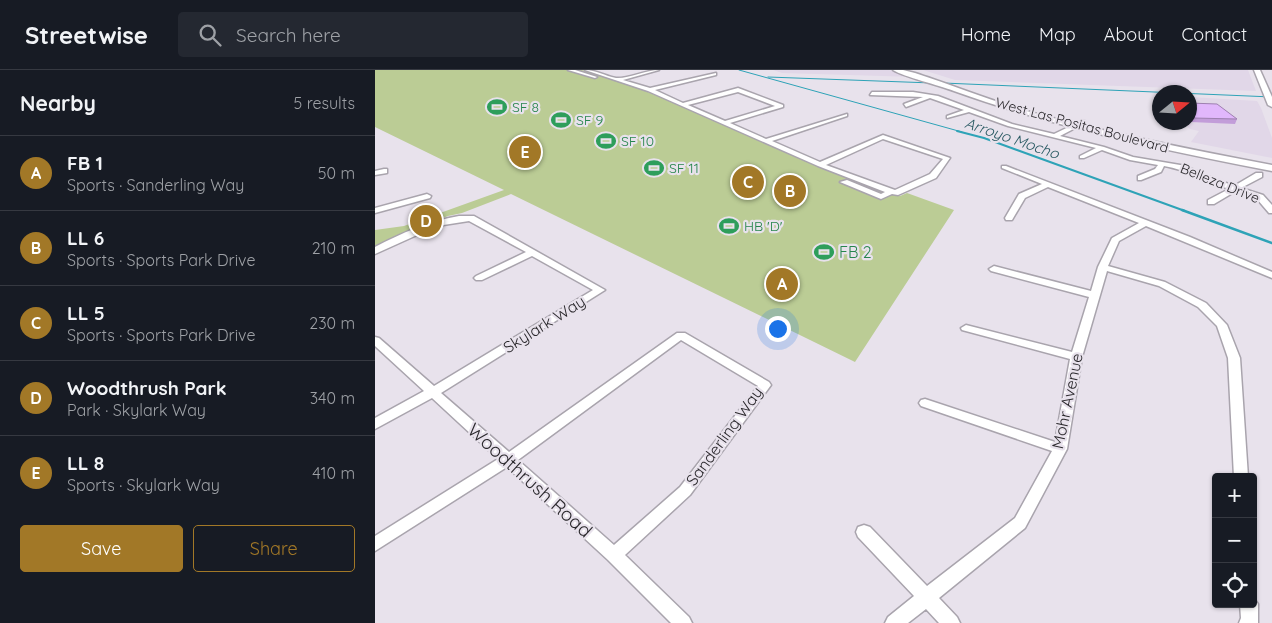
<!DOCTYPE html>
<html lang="en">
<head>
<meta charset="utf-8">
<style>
	:root { --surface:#171b24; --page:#242831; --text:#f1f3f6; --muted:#9ea1a6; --line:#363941; --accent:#a27827 }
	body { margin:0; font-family:Quicksand,sans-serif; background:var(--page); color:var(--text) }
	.controls { position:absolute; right:15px; bottom:15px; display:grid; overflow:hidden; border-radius:5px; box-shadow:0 1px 4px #0004 }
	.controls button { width:45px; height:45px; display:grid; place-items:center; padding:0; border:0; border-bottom:1px solid var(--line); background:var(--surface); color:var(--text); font:25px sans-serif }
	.compass { position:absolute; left:777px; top:15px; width:45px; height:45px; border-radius:50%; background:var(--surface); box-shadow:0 1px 4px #0004; rotate:72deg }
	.you { position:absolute; left:402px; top:258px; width:18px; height:18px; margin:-12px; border:4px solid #fff; border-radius:50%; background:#1a73e8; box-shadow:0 0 0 8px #1a73e833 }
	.badge { display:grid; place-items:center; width:32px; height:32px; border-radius:50%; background:var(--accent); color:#fff; font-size:16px; font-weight:700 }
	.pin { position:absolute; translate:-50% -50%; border:2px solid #fff; box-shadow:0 1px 5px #0006 }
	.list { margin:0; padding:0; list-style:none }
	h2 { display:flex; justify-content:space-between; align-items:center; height:65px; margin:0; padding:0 20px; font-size:21px }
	h2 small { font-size:16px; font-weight:400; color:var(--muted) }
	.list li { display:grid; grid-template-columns:32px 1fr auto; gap:15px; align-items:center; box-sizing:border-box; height:75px; padding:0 20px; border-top:1px solid var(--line) }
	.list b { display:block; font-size:19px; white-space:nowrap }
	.list p { margin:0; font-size:16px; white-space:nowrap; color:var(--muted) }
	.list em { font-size:16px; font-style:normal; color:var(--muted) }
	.actions { display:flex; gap:10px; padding:15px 20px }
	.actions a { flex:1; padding:11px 0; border:1px solid var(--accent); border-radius:5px; text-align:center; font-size:18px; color:var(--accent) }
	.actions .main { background:var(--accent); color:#fff }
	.icon { flex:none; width:28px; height:28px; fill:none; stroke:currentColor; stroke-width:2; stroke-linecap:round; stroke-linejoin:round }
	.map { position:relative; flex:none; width:897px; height:553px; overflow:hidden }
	header { display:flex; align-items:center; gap:30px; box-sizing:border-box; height:70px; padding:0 25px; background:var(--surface); border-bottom:1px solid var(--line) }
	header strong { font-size:24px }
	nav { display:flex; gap:28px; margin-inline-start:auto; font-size:18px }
	.search { width:350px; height:45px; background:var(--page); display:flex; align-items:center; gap:12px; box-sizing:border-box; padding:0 18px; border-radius:5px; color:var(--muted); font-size:19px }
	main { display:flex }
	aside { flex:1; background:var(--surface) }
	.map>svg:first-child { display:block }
	.built { fill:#e1d7e8 }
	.green { fill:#bbcc95 }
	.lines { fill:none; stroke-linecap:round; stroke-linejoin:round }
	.stream-far2 { stroke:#2ea3b7; stroke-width:1 }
	.stream-far1 { stroke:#2ea3b7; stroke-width:2 }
	.stream { stroke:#2ea3b7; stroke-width:2.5 }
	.minor-casing { stroke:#a9a4ad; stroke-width:3 }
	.major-casing { stroke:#a9a4ad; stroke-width:3 }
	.minor { fill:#fff; fill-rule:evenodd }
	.major { fill:#fff; fill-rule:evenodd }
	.wall { fill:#c29dd9 }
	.building { fill:#e1b7fc; stroke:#9e80b0 }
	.labels { text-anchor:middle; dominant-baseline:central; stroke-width:4.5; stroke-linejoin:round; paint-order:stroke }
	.far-leisure-label { font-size:14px; fill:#27864d; stroke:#e8e2ec; text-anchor:start }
	.far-street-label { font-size:14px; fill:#2a282c; stroke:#e8e2ec }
	.far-water-label { font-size:15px; font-style:italic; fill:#295962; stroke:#e8e2ec }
	.leisure-label { font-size:16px; fill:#27864d; stroke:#e8e2ec; text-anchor:start }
	.street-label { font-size:16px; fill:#2a282c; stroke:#e8e2ec }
	.near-street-label { font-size:19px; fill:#2a282c; stroke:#e8e2ec }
</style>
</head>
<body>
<header>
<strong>Streetwise</strong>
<div class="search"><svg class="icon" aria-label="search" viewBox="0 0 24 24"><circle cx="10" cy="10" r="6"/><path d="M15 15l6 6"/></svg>Search here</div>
<nav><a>Home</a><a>Map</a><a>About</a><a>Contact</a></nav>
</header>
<main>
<aside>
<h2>Nearby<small>5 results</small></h2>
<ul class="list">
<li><span class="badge">A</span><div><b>FB 1</b><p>Sports · Sanderling Way</p></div><em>50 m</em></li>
<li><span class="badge">B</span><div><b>LL 6</b><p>Sports · Sports Park Drive</p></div><em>210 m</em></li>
<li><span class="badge">C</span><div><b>LL 5</b><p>Sports · Sports Park Drive</p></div><em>230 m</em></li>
<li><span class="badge">D</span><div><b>Woodthrush Park</b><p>Park · Skylark Way</p></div><em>340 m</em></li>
<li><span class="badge">E</span><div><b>LL 8</b><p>Sports · Skylark Way</p></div><em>410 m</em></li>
</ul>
<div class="actions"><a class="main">Save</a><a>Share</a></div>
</aside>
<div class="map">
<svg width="897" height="553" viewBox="0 0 897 553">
	<rect width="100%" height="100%" fill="#e8e2ec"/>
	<g class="built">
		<polygon points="398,0 514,0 541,7 407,3"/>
		<polygon points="548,0 873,0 881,21 580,10"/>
		<polygon points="815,27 882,31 886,38 897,68 897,88 816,72 824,61 815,59 808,53 814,52"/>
	</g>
	<polygon class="green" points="0,0 207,0 254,14 515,124 525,126 532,123 579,140 480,292 136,124 87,143 73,146 0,176 0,160 29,156 129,120 0,57"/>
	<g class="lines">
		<g class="stream-far2">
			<polyline points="364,0 587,62"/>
			<polyline points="393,7 557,13"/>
			<polyline points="568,13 897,27"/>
		</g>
		<polyline class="stream-far1" points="582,61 609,68 810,141"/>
		<polyline class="stream" points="807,140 897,173"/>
		<defs>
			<g id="minor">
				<polygon points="193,0 200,0 222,7 220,8"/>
				<path d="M 210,0 C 221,0 230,6 241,8 C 253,9 271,0 284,0 L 248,10 L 275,18 L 341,3 L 341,5 L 280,20 L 308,33 L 363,18 L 408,35 L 408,37 L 355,53 L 391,69 L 472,44 L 472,46 L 397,71 L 445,92 L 508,65 L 575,88 L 561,108 L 523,125 L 517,124 L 506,129 L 465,112 L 472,110 L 506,124 L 510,122 L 443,96 L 273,21 ZM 363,22 L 400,36 L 350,51 L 313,35 ZM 508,69 L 568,89 L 555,104 L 520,120 L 451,95 Z"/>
				<path d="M 497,22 L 538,22 L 563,26 L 637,54 L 679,64 L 706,51 L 710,51 L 710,53 L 685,66 L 729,77 L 758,87 L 811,96 L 835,107 L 859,116 L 881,103 L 887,103 L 887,107 L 866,118 L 888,125 L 897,135 L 897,143 L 894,143 L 882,129 L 861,121 L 839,134 L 833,134 L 833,130 L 854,119 C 832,111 812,100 789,96 L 786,102 L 766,110 L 763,110 L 763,106 L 780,99 L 783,95 L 755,90 L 727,80 L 709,88 L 705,88 L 705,86 L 721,78 L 633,56 L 594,42 L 572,48 L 572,46 L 589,40 L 555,28 L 531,37 L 529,34 L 548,27 L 495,25 Z"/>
				<polygon points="627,96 631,96 815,167 897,202 897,208 771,156 744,171 733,196 790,212 831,233 852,255 865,288 873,407 859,407 853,288 842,256 823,237 784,216 732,201 707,287 692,379 650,458 564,528 582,547 585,553 564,553 551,539 533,553 510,553 513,547 539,526 483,467 481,462 483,457 489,455 495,457 552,516 640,448 677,381 546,336 544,333 546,330 550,329 680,372 695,289 587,260 586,258 591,255 697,282 714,227 616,201 614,199 619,196 716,221 723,197 737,168 764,153 673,117 650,128 637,150 631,150 630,148 644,124 667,114 627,98"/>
				<polygon points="9,99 12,99 12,103 0,105 0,101"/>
				<polygon points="52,124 56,126 55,128 0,143 0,138"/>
				<path d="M 84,146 L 99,146 L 230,220 L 66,323 L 134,382 L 302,263 L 310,263 L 394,312 L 396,315 L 315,425 L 250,485 L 314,547 L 317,553 L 296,553 L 233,490 L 132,397 L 0,481 L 0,466 L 123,389 L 57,328 L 0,359 L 0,348 L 49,321 L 0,276 L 0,267 L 4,268 L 59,316 L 218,220 L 157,186 L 107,210 L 101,210 L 99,208 L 101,206 L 151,182 L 94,151 L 62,156 L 0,184 L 0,177 C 27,163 54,151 84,146 ZM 306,270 L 383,316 L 305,417 L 239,475 L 143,390 Z"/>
				<polygon points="878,527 883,534 883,553 864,553 866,548 865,534 878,534"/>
			</g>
			<g id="major">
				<path d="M 518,0 L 528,0 L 540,3 C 580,16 619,32 659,43 C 738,64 817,80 897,95 L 897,101 C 789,80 682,58 579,21 C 564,15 529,7 518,0 Z"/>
				<polygon points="879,0 885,0 897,27 897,37 893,35"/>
			</g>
		</defs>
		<use href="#minor" class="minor-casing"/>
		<use href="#major" class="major-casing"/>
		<use href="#minor" class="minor"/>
		<use href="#major" class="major"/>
	</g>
	<polygon class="wall" points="814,33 862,49 860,54 816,52 814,51"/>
	<polygon class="building" points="814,33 842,34 862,49 818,48 814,45"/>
	<defs>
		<symbol id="stadium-bare" viewBox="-9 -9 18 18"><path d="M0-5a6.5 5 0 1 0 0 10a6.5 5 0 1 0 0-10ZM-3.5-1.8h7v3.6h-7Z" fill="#2e9e5b" stroke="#e8e2ec" stroke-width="2.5" paint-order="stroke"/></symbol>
	</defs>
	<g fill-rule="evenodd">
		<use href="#stadium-bare" x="108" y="23" width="28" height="28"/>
		<use href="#stadium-bare" x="172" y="36" width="28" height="28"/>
		<use href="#stadium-bare" x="217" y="57" width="28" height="28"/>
		<use href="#stadium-bare" x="265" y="84" width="28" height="28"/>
		<use href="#stadium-bare" x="340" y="142" width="28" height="28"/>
		<use href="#stadium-bare" x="435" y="168" width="28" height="28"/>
	</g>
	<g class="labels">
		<g class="far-leisure-label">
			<text x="137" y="37">SF 8</text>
			<text x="201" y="50">SF 9</text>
			<text x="246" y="71">SF 10</text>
			<text x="294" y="98">SF 11</text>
			<text x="369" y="156">HB 'D'</text>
		</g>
		<g class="far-street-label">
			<text transform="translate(707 55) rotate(15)">West Las Positas Boulevard</text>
			<text transform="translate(845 113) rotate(22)">Belleza Drive</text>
		</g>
		<g class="far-water-label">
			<text transform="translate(637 68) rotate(19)">Arroyo Mocho</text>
		</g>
		<g class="leisure-label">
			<text x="464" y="182">FB 2</text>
		</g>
		<g class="street-label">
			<text transform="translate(169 254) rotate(-32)">Skylark Way</text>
			<text transform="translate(692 331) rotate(-78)">Mohr Avenue</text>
			<text transform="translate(349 366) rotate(-54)">Sanderling Way</text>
		</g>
		<g class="near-street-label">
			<text transform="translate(155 410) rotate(42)">Woodthrush Road</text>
		</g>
	</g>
</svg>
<div class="controls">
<button>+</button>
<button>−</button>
<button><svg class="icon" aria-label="locate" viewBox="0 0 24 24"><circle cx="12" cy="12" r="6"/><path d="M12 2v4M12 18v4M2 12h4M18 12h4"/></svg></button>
</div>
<svg class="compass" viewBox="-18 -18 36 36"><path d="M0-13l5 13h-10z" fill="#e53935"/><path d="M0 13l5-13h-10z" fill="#9ea1a6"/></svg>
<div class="you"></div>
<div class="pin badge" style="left:407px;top:214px">A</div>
<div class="pin badge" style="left:415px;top:121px">B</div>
<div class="pin badge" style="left:373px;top:112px">C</div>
<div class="pin badge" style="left:51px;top:151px">D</div>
<div class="pin badge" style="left:150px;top:82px">E</div>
</div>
</main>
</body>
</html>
